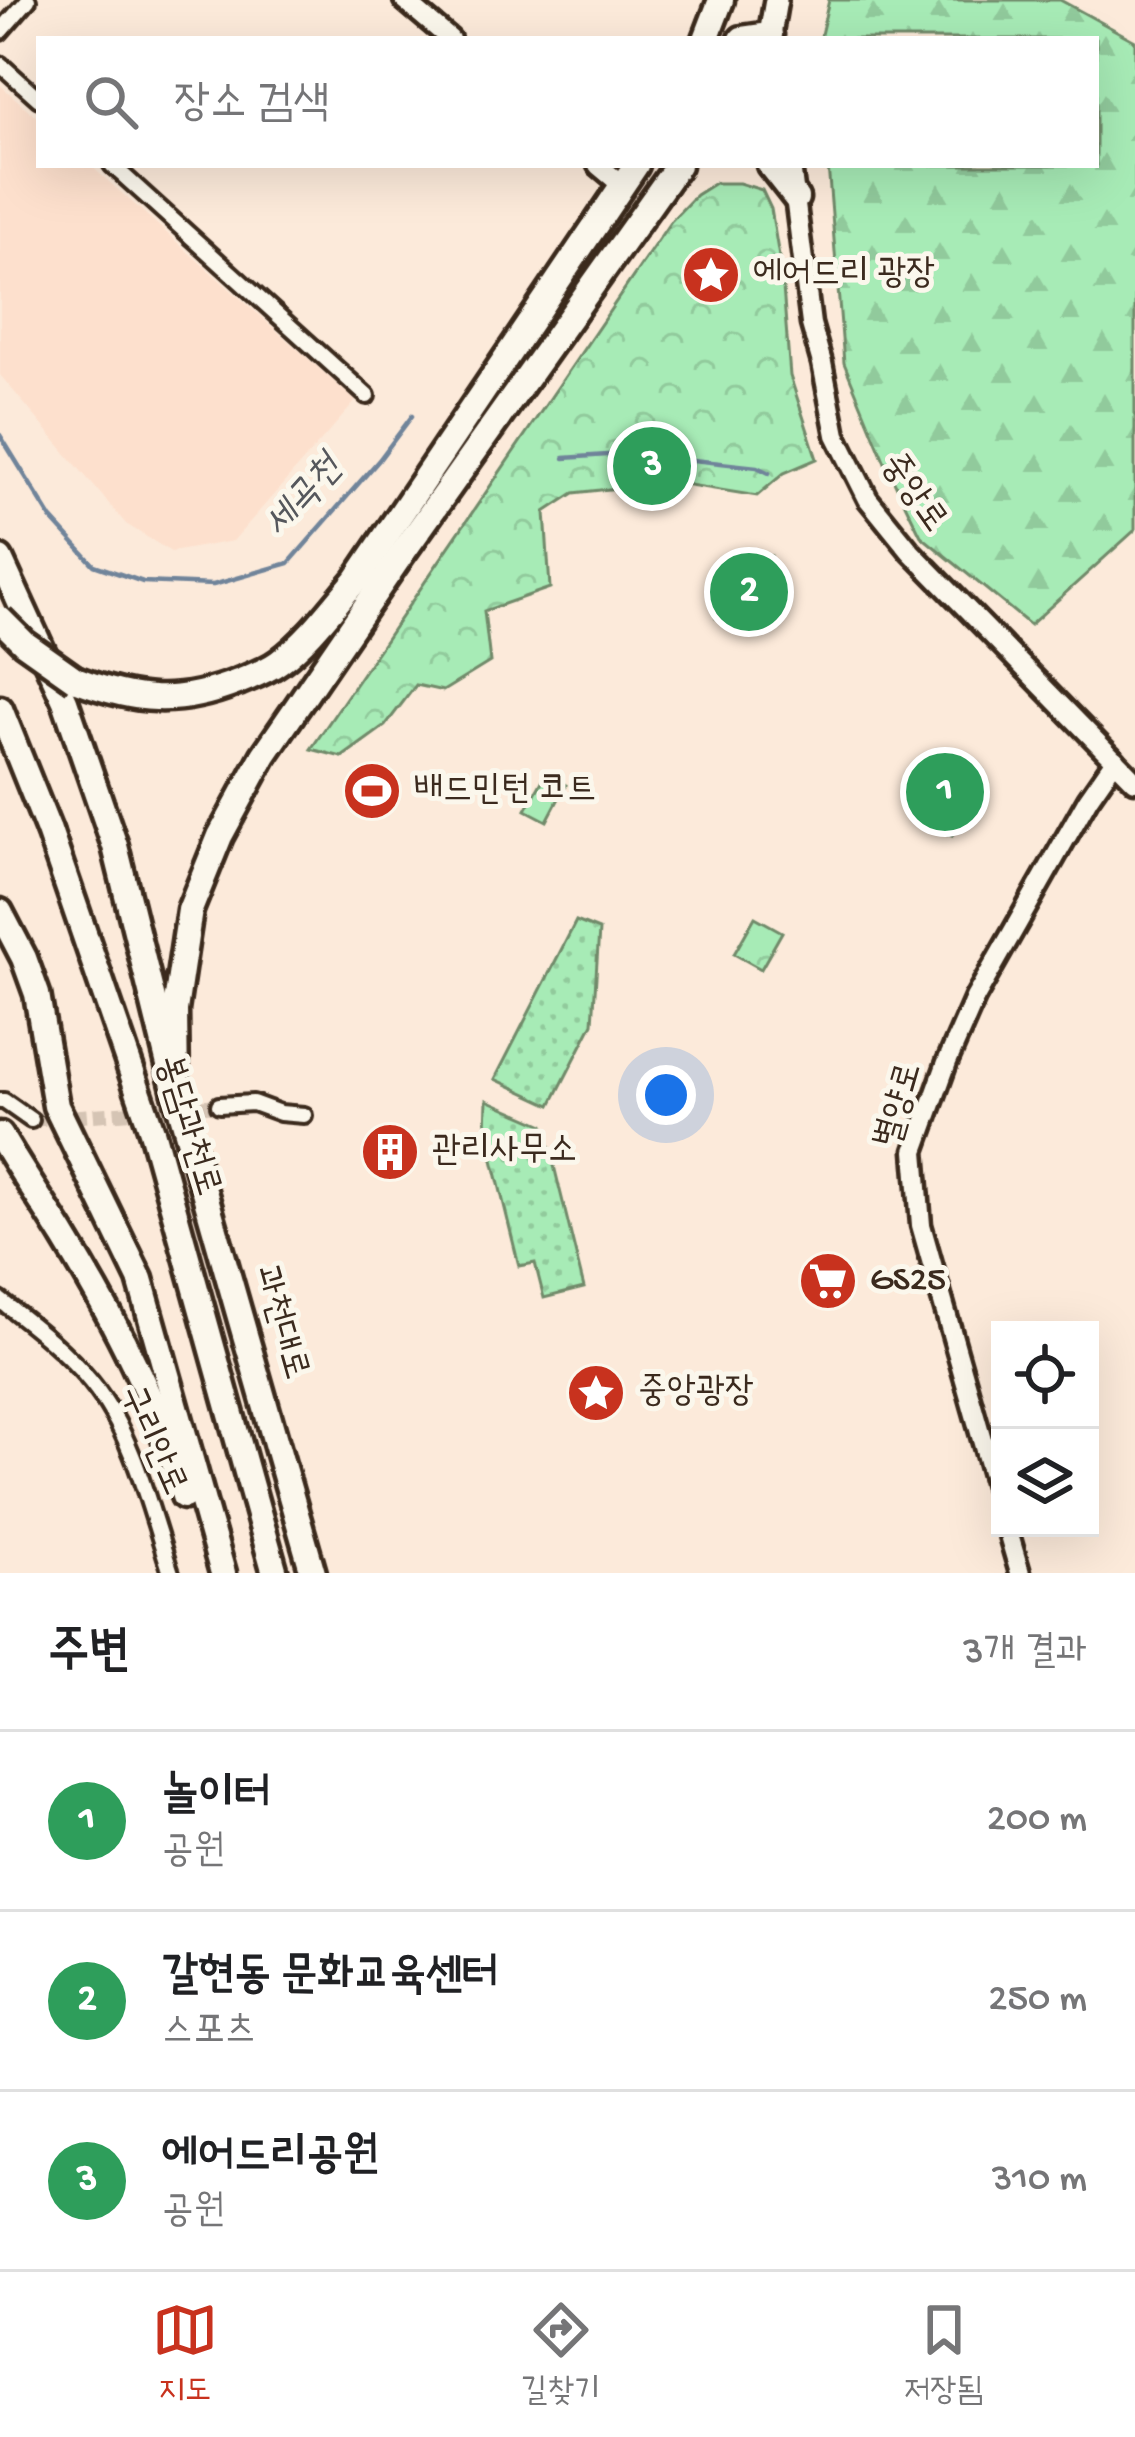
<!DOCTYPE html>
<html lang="ko">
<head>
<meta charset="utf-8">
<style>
	:root { --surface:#fff; --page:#f2f2f2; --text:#202124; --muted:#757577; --line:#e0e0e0; --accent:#c8321e }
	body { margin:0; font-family:"Gochi Hand","Poor Story",sans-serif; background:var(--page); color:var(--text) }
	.controls { position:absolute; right:36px; bottom:36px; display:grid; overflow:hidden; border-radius:0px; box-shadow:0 12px 48px #0002 }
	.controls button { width:108px; height:108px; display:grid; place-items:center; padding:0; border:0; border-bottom:3px solid var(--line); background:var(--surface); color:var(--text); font:60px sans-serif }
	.you { position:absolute; left:666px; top:1095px; width:42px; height:42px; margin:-30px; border:9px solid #fff; border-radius:50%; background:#1a73e8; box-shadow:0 0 0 18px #1a73e833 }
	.badge { display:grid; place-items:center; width:78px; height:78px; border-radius:50%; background:var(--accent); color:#fff; font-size:39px; font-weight:700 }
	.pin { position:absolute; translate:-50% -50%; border:6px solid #fff; box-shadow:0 3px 12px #0006 }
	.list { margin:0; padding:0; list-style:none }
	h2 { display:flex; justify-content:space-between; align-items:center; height:156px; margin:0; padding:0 48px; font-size:51px }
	h2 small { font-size:39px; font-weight:400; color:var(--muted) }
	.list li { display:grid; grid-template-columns:78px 1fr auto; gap:36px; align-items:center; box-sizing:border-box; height:180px; padding:0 48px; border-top:3px solid var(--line) }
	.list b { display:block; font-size:45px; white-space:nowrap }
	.list p { margin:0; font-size:39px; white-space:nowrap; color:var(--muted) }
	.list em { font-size:39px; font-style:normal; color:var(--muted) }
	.icon { flex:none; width:66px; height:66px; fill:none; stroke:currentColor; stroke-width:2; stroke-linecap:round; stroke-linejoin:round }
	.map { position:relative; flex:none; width:1135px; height:1573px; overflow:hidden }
	.search { position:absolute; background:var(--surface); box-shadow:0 12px 48px #0002; left:36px; right:36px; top:36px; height:132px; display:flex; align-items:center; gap:30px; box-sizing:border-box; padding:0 42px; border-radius:0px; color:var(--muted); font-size:45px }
	.sheet { height:696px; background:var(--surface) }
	nav { display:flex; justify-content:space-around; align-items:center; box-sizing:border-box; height:168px; border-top:3px solid var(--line); background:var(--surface); font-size:33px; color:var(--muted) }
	nav a { display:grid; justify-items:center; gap:6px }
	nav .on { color:var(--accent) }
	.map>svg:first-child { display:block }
	.built { fill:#fde0cd }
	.forest { fill:url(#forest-firs); stroke:#718a6a; stroke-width:3 }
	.park { fill:url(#park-crowns); stroke:#718a6a; stroke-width:3 }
	.garden { fill:url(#garden-dots); stroke:#718a6a; stroke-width:3 }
	.pitch { fill:#a7ebb6; stroke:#718a6a; stroke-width:3 }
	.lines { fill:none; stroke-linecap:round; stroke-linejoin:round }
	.stream { stroke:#70849a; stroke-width:4.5 }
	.street-tunnel { stroke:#d5c4b4; stroke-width:14; stroke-dasharray:14 7; stroke-linecap:butt }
	.street-casing { stroke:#3b2a1e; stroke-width:22 }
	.secondary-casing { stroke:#3b2a1e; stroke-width:27 }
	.primary-casing { stroke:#3b2a1e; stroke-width:30 }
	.highway-casing { stroke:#3b2a1e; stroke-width:33 }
	.street { stroke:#fbf7ec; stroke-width:14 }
	.secondary { stroke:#fbf7ec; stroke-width:18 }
	.primary { stroke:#fbf7ec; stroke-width:21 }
	.highway { stroke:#fbf7ec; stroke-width:24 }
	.highway-bridge-casing { stroke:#3b2a1e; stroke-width:33; stroke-linecap:butt }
	.highway-bridge { stroke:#fbf7ec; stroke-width:24 }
	.labels { text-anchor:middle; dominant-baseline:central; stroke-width:10; stroke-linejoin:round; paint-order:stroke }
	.poi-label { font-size:36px; fill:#3b2a1e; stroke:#fbf7ec; text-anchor:start }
	.street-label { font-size:36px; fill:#3b2a1e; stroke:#fbf7ec }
	.water-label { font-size:39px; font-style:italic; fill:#55575c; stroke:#fbf7ec }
</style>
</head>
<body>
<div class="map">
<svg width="1135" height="1573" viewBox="0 0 1135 1573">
	<defs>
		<pattern id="forest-firs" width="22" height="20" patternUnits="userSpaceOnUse" patternTransform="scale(3)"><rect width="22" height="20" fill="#a7ebb6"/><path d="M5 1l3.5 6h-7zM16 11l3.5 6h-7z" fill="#91ca9c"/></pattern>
		<pattern id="park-crowns" width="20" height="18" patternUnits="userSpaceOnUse" patternTransform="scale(3)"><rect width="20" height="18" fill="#a7ebb6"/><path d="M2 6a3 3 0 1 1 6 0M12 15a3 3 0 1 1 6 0" fill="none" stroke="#91ca9c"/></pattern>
		<pattern id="garden-dots" width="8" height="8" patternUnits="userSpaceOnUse" patternTransform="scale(3)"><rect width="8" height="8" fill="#a7ebb6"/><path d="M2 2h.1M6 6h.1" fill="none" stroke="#91ca9c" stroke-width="1.8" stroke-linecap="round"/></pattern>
	</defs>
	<rect width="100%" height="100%" fill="#fceada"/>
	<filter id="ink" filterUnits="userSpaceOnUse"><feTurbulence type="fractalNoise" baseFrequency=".00833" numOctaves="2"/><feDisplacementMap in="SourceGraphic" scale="24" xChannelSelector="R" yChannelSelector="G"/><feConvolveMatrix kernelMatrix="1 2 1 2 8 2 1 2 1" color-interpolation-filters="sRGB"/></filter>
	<g filter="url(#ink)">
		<polygon class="built" points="0,85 39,119 39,165 90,165 356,401 233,541 171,552 126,524 0,375"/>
		<polygon class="forest" points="829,0 1060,0 1135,41 1135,530 1030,625 921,536 886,465 844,363 828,165 1096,165 1096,39 820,39"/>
		<g class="park">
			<polygon points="715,183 739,183 762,190 771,209 782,275 790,376 817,459 784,473 757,496 671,482 574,493 545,512 550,588 484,611 490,662 443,691 416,685 385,726 342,757 311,749 671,221 696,195"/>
			<polygon points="937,749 983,770 952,836 906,815"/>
			<polygon points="546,774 566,785 547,821 526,810"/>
			<polygon points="755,917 782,932 761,969 734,954"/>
		</g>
		<g class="garden">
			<polygon points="576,921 599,930 593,1023 551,1105 495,1079"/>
			<polygon points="487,1100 544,1125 584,1288 544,1298 535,1263 519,1266 486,1131"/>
		</g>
		<path class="pitch" d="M 752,555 L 771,556 L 780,620 L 753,626 L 747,598 L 728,618 L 716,618 C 715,591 734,574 752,555 Z"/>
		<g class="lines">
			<g class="stream">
				<polyline points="0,435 51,518 94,565 143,582 213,585 289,563 379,460 412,416"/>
				<polyline points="564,458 636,453 651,460 693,460 757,467 769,473"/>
			</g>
			<polyline class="street-tunnel" points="31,1120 219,1105"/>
			<defs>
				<g id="street">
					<polyline points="0,32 28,0"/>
					<polyline points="0,64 39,99"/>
					<polyline points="112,165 367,396"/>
					<polyline points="0,1101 4,1101 31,1120"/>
					<polyline points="219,1105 253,1103 280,1113 304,1115"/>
					<path d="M 0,1300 C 32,1325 65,1350 91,1382 C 134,1435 150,1510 171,1573"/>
				</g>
				<g id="secondary">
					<polyline points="404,0 450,39"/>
					<polyline points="598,165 623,186"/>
					<polyline points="791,165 811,324 822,363 836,435 868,499 911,552 1135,781"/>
					<polyline points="1000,1503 921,1225 915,1151 947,1062 975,998 1088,799 1115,760"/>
					<polyline points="1007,1528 1020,1573"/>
				</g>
				<polyline id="primary" points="770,35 776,0"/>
				<g id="highway">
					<polyline points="706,39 721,0"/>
					<polyline points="742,39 770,35"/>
					<polyline points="770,165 796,198"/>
					<polyline points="0,559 65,701 115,846 176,1093 313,1573"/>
					<path d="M 75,679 C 136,702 177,706 238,682 C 252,676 267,671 279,662 C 309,640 332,608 356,580 L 636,165"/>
					<polyline points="0,709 49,831"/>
					<polyline points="0,912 24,958 37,994 56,1106 140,1279 223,1573"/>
					<polyline points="176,1093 175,1010 190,910 220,836 264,755 401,555 678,165"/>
					<polyline points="152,1131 275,1573"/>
					<path d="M 0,1135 C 20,1170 43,1203 64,1237 C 113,1317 159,1404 184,1496"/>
				</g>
			</defs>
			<use href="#street" class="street-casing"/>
			<use href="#secondary" class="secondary-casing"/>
			<use href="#primary" class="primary-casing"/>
			<use href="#highway" class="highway-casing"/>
			<use href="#street" class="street"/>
			<use href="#secondary" class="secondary"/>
			<use href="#primary" class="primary"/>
			<use href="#highway" class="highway"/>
			<defs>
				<g id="highway-bridge">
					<polyline points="0,619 24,643 75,679"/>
					<polyline points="49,831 152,1131"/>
				</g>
			</defs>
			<use href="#highway-bridge" class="highway-bridge-casing"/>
			<use href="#highway-bridge" class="highway-bridge"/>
		</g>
	</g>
	<defs>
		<symbol id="sight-disc" viewBox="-11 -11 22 22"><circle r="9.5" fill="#c8321e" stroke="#fbf7ec"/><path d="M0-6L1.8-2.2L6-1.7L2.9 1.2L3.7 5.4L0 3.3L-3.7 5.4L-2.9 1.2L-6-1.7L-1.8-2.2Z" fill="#fff"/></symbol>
		<symbol id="stadium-disc" viewBox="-11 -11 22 22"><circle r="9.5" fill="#c8321e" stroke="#fbf7ec"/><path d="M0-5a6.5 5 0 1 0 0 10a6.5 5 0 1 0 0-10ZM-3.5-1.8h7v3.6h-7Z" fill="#fff"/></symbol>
		<symbol id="building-disc" viewBox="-11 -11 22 22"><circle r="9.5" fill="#c8321e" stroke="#fbf7ec"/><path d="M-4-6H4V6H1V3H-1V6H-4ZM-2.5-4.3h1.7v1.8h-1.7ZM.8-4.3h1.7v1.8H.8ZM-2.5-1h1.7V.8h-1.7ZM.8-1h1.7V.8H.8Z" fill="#fff"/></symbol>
		<symbol id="supermarket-disc" viewBox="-11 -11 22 22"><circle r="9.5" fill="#c8321e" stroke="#fbf7ec"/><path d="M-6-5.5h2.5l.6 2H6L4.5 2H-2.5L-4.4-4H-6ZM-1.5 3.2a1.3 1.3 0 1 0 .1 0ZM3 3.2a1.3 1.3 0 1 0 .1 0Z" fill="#fff"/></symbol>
	</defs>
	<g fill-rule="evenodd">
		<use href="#sight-disc" x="678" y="242" width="66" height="66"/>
		<use href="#stadium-disc" x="339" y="758" width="66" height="66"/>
		<use href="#building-disc" x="357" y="1119" width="66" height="66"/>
		<use href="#supermarket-disc" x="795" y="1248" width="66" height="66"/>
		<use href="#sight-disc" x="563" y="1360" width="66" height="66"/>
	</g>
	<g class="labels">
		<g class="poi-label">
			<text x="753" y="275">에어드리 광장</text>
			<text x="414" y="791">배드민턴 코트</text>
			<text x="432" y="1152">관리사무소</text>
			<text x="870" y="1281">GS25</text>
			<text x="638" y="1393">중앙광장</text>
		</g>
		<g class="street-label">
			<text transform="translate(912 494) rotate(55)">중앙로</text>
			<text transform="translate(901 1106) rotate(-74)">별양로</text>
			<text transform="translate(186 1126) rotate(73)">봉담과천로</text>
			<text transform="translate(279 1323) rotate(74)">과천대로</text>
			<text transform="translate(151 1441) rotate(66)">구리안로</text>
		</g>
		<g class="water-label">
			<text transform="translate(305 498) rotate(-48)">세곡천</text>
		</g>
	</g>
</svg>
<div class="controls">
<button><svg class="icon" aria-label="locate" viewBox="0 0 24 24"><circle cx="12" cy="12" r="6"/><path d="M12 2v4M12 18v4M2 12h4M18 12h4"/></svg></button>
<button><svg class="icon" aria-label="layers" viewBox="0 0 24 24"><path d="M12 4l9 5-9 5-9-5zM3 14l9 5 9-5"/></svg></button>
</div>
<div class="you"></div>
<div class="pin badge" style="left:945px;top:792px;background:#2e9e5b">1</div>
<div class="pin badge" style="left:749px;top:592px;background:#2e9e5b">2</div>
<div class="pin badge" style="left:652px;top:466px;background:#2e9e5b">3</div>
<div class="search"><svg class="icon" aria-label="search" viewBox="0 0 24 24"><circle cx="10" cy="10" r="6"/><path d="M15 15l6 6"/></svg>장소 검색</div>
</div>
<section class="sheet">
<h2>주변<small>3개 결과</small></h2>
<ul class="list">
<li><span class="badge" style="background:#2e9e5b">1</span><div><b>놀이터</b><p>공원</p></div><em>200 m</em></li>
<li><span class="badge" style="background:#2e9e5b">2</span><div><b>갈현동 문화교육센터</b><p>스포츠</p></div><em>250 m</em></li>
<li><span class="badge" style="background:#2e9e5b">3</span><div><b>에어드리공원</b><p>공원</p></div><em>310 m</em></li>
</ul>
</section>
<nav>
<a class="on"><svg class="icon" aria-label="map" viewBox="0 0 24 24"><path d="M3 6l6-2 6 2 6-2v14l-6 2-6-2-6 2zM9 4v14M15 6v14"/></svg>지도</a>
<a><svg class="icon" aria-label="directions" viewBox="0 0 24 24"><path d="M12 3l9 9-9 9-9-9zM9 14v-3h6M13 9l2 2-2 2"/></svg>길찾기</a>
<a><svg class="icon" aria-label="saved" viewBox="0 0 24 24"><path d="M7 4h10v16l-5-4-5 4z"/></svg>저장됨</a>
</nav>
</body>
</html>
